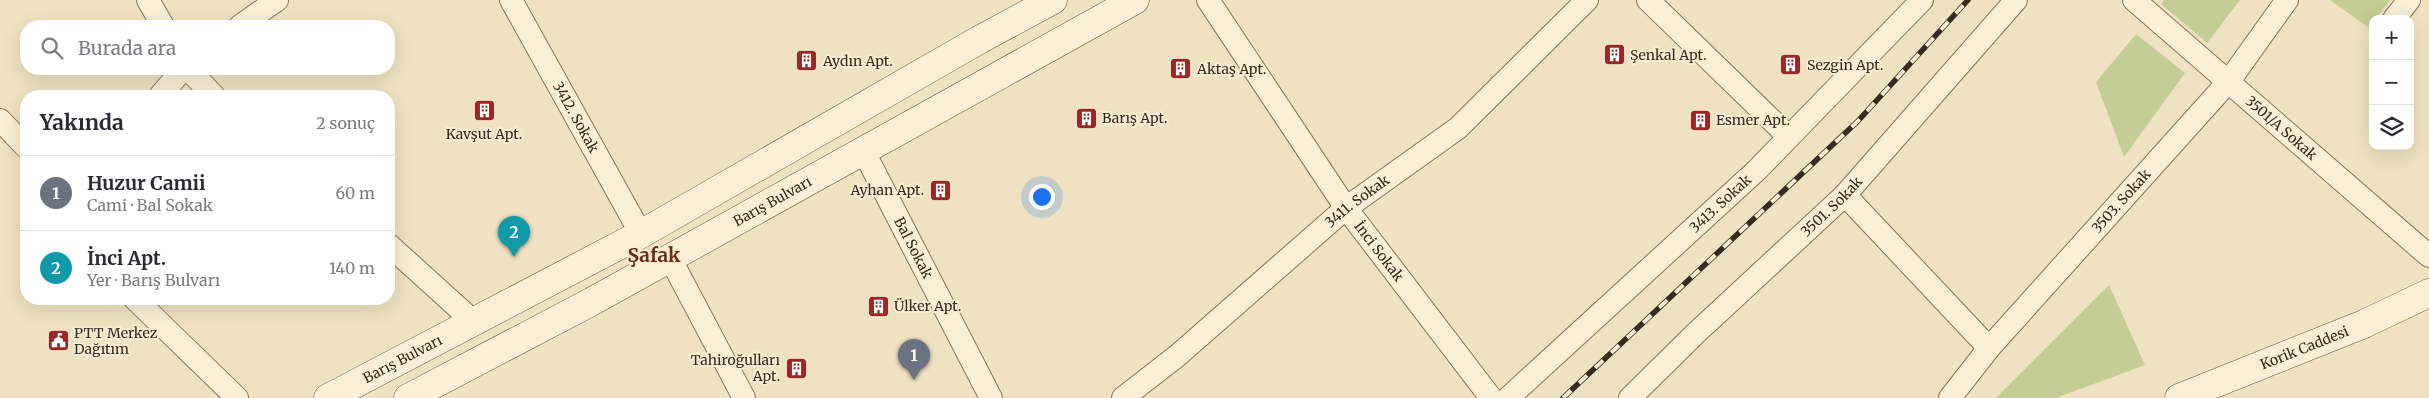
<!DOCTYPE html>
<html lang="tr">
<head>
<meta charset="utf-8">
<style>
	:root { --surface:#fff; --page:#f7f7f7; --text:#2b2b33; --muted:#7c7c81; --line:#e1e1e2; --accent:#992928 }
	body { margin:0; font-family:Merriweather,serif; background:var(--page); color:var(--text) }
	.controls { position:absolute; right:15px; top:15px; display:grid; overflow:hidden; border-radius:10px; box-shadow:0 5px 20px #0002 }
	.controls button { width:45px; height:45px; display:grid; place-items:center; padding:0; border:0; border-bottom:1px solid var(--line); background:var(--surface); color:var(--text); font:25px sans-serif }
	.you { position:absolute; left:1041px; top:196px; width:18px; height:18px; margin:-12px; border:4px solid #fff; border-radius:50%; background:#1a73e8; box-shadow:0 0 0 8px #1a73e833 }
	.badge { display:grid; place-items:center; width:32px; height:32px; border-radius:50%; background:var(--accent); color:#fff; font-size:16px; font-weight:700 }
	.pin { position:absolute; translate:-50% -41px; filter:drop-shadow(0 1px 2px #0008) }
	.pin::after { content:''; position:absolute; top:26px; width:18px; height:15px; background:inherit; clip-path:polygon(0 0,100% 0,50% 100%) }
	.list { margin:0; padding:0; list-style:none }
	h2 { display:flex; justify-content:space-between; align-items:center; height:65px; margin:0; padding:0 20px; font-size:21px }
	h2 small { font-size:16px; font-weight:400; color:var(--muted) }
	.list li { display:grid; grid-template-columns:32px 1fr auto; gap:15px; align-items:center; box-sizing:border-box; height:75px; padding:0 20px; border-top:1px solid var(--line) }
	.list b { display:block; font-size:19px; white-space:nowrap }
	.list p { margin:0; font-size:16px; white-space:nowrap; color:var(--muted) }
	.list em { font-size:16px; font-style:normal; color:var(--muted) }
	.icon { flex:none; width:28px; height:28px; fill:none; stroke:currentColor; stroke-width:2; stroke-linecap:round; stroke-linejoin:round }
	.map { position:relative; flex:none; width:2429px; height:398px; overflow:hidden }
	.search { position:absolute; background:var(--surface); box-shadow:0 5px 20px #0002; left:20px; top:20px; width:375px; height:55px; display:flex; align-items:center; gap:12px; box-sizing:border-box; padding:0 18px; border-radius:20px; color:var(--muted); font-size:19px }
	.panel { position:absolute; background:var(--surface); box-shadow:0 5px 20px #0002; left:20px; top:90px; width:375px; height:215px; border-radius:20px }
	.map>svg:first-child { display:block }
	.green { fill:#c5cd96 }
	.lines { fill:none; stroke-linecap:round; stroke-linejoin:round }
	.minor-casing { stroke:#897359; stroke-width:24 }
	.secondary-casing { stroke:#6b543c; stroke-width:29 }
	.minor { stroke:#f9efd6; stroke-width:22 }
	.secondary { stroke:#f9efd6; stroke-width:28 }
	.rail-casing { stroke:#382b1d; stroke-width:5.5 }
	.rail { stroke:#f6ecd2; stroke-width:4; stroke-dasharray:11; stroke-linecap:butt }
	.labels { text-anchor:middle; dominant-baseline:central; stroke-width:4; stroke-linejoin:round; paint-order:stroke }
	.poi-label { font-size:14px; fill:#382b1d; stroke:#f6ecd2; text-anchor:start }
	.street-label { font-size:14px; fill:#382b1d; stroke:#f6ecd2 }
	.district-label { font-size:19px; font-weight:bold; fill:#662d1c; stroke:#f6ecd2 }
</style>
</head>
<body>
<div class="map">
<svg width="2429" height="398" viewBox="0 0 2429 398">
	<rect width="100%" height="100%" fill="#efe2c2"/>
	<g class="green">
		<polygon points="2164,0 2240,0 2207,43 2161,4"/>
		<polygon points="2330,0 2390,0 2376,19 2373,19 2369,28"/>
		<polygon points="2136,34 2185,73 2124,157 2096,82"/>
		<polygon points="2109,285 2145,365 2056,398 1996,398"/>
	</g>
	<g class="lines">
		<defs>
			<g id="minor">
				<polyline points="148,0 163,26"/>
				<path id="s1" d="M 511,0 L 641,234"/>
				<path id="s2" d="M 1208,0 L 1346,208 L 1491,398"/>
				<polyline points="1648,0 1789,137"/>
				<path id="s3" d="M 2134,0 L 2429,256"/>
				<polyline points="2394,19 2409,0"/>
				<polyline points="240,26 277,0"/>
				<polyline points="188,69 214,96"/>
				<polyline points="160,96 183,69"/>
				<polyline points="0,120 26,147"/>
				<path id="s4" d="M 863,150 L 991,398"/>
				<polyline points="1845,195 1989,348"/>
				<polyline points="389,245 474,322"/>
				<polyline points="670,258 744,398"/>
				<polyline points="135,299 237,398"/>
				<path id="s5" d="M 1123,398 L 1177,356 L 1346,208 L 1458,128 L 1587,0"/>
				<path id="s6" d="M 1508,398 L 1757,170 L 1922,0"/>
				<path id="s7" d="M 1630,398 L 1696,333 L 1845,195 L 2016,0"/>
				<path id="s8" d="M 1950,398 L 1989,348 L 2229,81 L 2287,0"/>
			</g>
			<g id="secondary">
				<path id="s9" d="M 328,398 L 641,234 L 979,40 L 1053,0"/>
				<path id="s10" d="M 408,398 L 591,302 L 1135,0"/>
				<path id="s11" d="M 2179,398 L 2364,324 L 2429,293"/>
			</g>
		</defs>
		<use href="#minor" class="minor-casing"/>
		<use href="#secondary" class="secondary-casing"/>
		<use href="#minor" class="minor"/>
		<use href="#secondary" class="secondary"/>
		<defs>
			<polyline id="rail" points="1563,398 1858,121 1968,0"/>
		</defs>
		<use href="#rail" class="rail-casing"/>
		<use href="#rail" class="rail"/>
	</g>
	<defs>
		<symbol id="building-square" viewBox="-11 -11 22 22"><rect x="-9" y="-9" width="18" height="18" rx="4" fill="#992928" stroke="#f6ecd2"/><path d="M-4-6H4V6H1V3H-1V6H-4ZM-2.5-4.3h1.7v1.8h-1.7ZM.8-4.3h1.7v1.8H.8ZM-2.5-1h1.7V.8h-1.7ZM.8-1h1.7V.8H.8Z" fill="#fff"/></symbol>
		<symbol id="civic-square" viewBox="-11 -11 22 22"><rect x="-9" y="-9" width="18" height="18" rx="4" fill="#992928" stroke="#f6ecd2"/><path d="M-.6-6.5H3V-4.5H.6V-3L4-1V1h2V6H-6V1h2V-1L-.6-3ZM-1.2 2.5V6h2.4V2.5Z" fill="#fff"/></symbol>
	</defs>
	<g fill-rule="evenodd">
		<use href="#building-square" x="1602" y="42" width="25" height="25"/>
		<use href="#building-square" x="794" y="48" width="25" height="25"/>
		<use href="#building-square" x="1778" y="52" width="25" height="25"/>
		<use href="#building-square" x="1168" y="56" width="25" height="25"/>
		<use href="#building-square" x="472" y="98" width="25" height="25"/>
		<use href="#building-square" x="1074" y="106" width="25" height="25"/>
		<use href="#building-square" x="1688" y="108" width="25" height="25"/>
		<use href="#building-square" x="928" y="178" width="25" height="25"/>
		<use href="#building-square" x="866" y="294" width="25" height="25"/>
		<use href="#civic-square" x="46" y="328" width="25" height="25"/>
		<use href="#building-square" x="784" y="356" width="25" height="25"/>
	</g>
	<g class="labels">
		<g class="poi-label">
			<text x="1630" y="55">Şenkal Apt.</text>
			<text x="823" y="61">Aydın Apt.</text>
			<text x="1807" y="65">Sezgin Apt.</text>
			<text x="1197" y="69">Aktaş Apt.</text>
			<text x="1102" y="118">Barış Apt.</text>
			<text x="1716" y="120">Esmer Apt.</text>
			<text x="484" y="134" text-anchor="middle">Kavşut Apt.</text>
			<text x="924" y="190" text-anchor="end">Ayhan Apt.</text>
			<text x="894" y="306">Ülker Apt.</text>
			<text x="74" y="333">PTT Merkez<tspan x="74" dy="16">Dağıtım</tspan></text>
			<text x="780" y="360" text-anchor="end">Tahiroğulları<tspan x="780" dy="16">Apt.</tspan></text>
		</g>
		<g class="street-label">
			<text stroke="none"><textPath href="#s1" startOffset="134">3412. Sokak</textPath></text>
			<text stroke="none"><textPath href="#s3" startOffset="195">3501/A Sokak</textPath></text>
			<text stroke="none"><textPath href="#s10" startOffset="414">Barış Bulvarı</textPath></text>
			<text stroke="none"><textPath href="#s8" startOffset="261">3503. Sokak</textPath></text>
			<text stroke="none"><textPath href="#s5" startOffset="306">3411. Sokak</textPath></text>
			<text stroke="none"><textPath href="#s6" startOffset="288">3413. Sokak</textPath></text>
			<text stroke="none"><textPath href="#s7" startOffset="278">3501. Sokak</textPath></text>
			<text stroke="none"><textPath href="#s4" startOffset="110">Bal Sokak</textPath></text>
			<text stroke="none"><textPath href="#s2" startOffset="304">İnci Sokak</textPath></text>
			<text stroke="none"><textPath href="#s11" startOffset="135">Korik Caddesi</textPath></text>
			<text stroke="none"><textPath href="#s9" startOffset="84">Barış Bulvarı</textPath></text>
		</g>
		<g class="district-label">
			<text x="654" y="255">Şafak</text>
		</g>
	</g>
</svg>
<div class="controls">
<button>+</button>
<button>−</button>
<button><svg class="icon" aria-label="layers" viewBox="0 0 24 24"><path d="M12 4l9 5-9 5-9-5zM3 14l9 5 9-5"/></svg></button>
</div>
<div class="you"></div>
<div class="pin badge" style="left:914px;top:380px;background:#6b7280">1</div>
<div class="pin badge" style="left:514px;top:257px;background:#0f9aa8">2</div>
<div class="search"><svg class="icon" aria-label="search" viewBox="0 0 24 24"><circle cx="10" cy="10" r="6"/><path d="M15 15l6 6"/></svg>Burada ara</div>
<section class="panel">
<h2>Yakında<small>2 sonuç</small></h2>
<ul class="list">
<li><span class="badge" style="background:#6b7280">1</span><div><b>Huzur Camii</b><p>Cami · Bal Sokak</p></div><em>60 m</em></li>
<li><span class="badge" style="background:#0f9aa8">2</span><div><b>İnci Apt.</b><p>Yer · Barış Bulvarı</p></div><em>140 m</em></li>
</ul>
</section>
</div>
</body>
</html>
